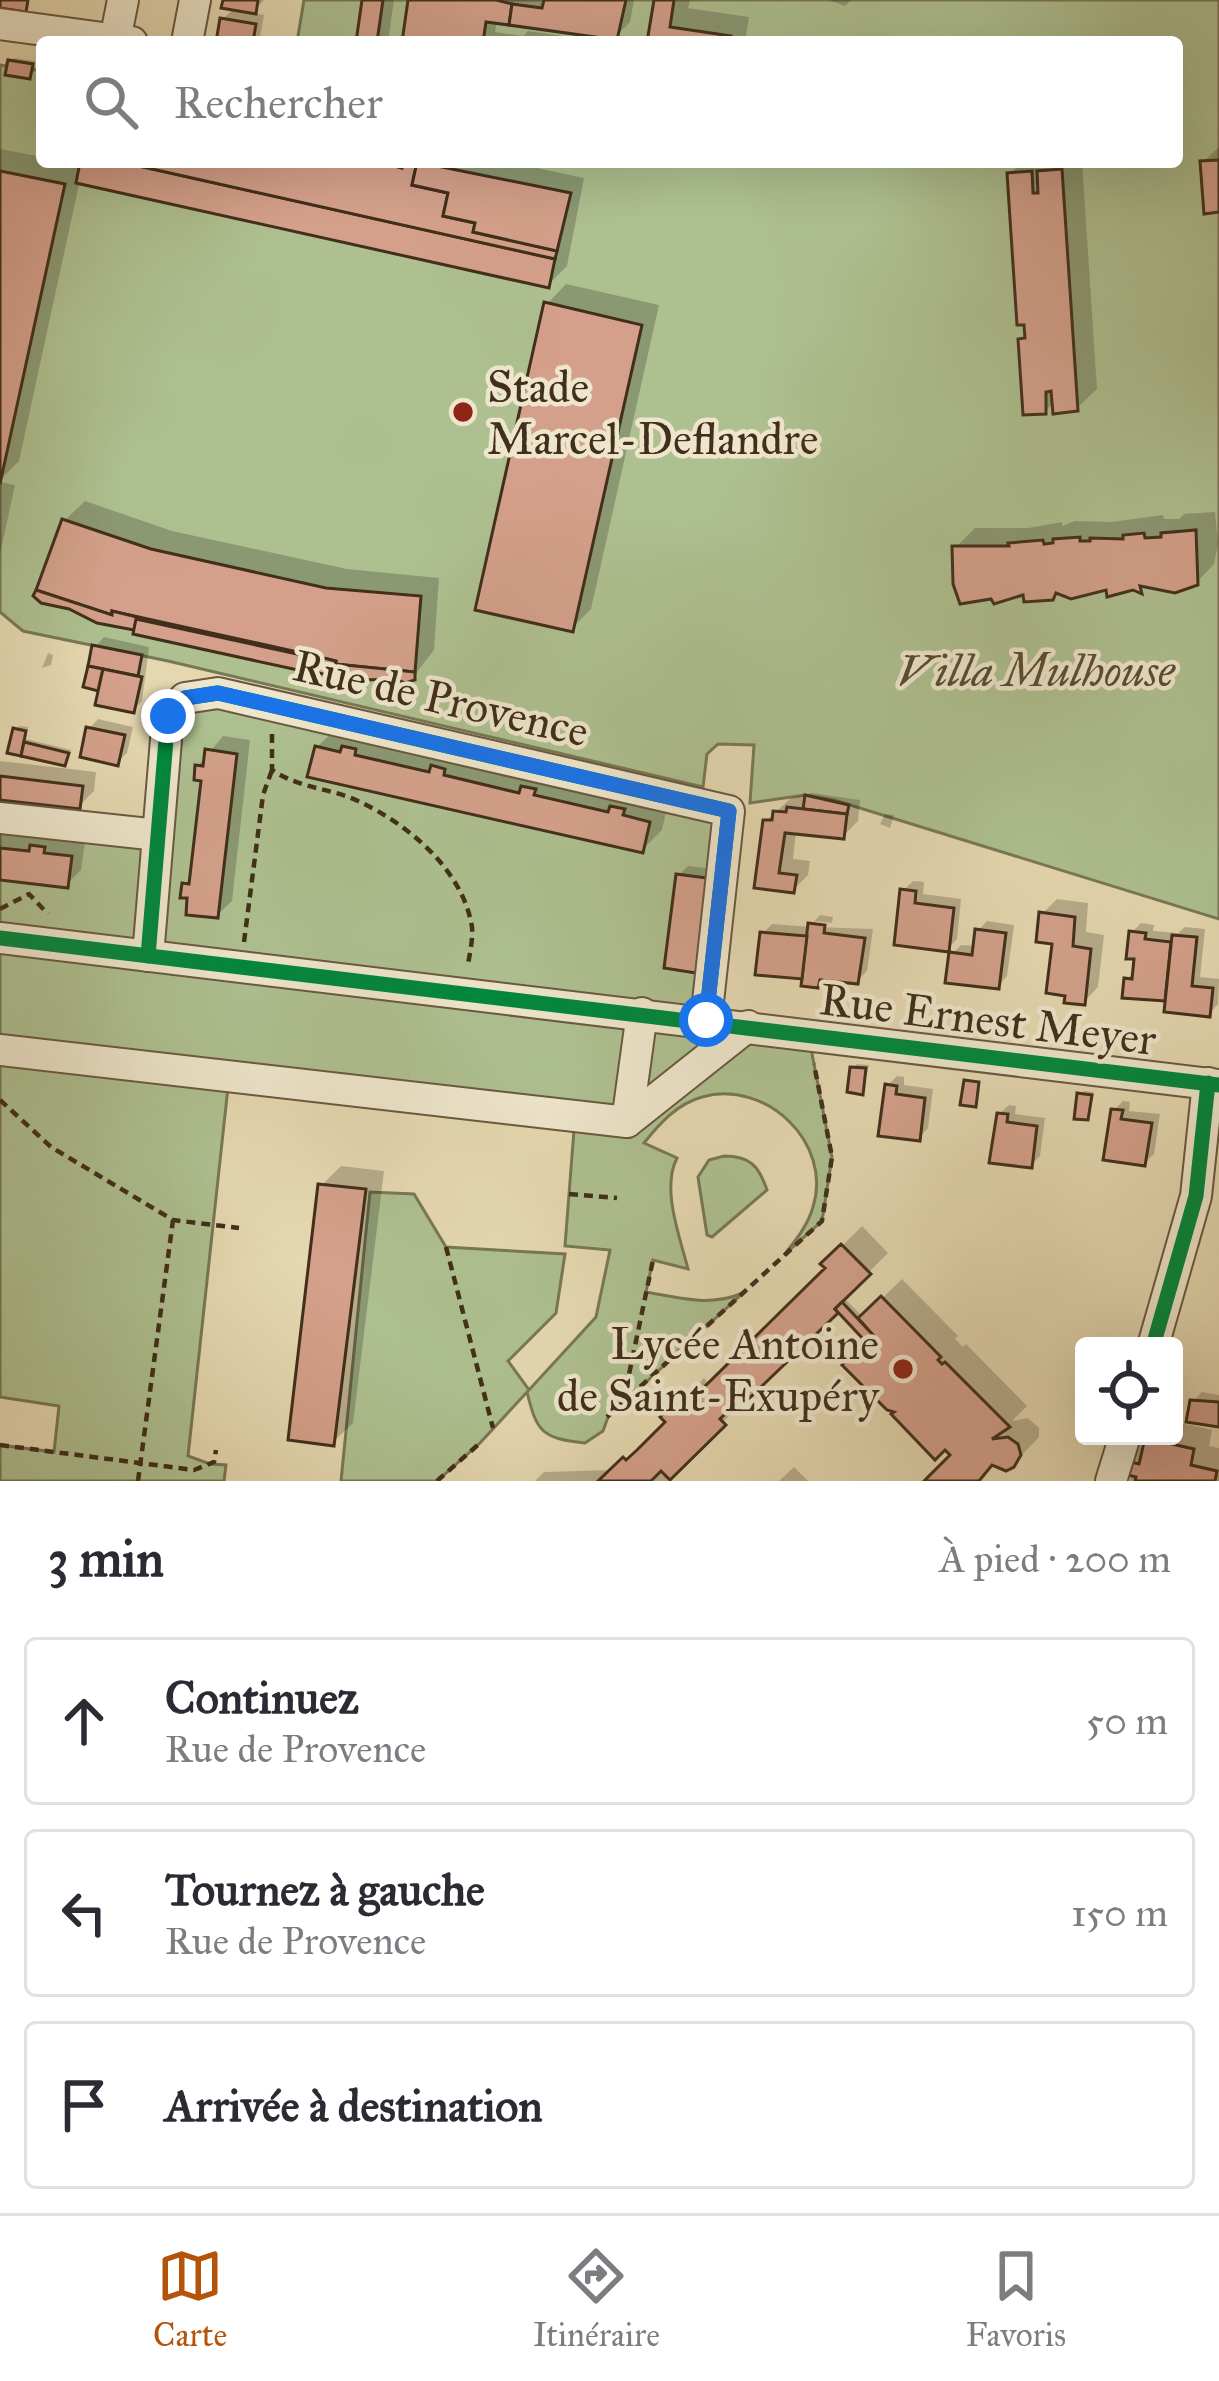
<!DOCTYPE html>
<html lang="fr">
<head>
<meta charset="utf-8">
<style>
	:root { --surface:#fff; --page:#f7f7f7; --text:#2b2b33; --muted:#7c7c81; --line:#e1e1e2; --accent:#b45309 }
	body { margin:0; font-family:"IM FELL Great Primer",serif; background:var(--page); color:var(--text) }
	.controls { position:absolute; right:36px; bottom:36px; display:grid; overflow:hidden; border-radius:12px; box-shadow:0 12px 48px #0002 }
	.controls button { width:108px; height:108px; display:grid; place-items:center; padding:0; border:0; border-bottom:3px solid var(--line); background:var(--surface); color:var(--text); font:60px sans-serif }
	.stop { position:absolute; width:36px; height:36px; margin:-27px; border:9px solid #1a73e8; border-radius:50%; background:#fff }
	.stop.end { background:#1a73e8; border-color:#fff; box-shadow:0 3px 12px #0008 }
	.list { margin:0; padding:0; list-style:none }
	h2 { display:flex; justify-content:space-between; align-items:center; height:156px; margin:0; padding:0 48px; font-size:51px }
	h2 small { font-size:39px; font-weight:400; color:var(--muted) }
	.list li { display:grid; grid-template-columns:78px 1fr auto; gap:36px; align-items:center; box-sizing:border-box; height:168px; margin:0 24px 24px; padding:0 24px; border:3px solid var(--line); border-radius:12px }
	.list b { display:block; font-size:45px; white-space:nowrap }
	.list p { margin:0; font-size:39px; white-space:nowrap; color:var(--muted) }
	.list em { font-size:39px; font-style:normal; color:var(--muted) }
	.icon { flex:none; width:66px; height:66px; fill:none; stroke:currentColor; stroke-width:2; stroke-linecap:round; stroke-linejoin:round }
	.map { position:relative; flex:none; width:1219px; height:1481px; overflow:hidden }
	.search { position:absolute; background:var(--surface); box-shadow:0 12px 48px #0002; left:36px; right:36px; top:36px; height:132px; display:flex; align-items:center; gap:30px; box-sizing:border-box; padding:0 42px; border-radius:12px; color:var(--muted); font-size:45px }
	.sheet { height:732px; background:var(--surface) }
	nav { display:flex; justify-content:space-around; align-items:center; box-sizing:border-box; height:168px; border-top:3px solid var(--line); background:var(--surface); font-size:33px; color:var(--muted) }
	nav a { display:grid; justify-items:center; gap:6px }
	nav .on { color:var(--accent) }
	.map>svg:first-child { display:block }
	.green { fill:#aec090; stroke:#787856; stroke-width:3 }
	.shadow { fill:#0003 }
	.building { fill:#d4a08b; stroke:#412f1b; stroke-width:3 }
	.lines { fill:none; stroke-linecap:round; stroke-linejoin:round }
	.minor-casing { stroke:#6a5940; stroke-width:34 }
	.path { stroke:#412f1b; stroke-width:4.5; stroke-dasharray:9 6; stroke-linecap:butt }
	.minor { stroke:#eee6cc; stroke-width:30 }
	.cycleway-casing { stroke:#eee6cc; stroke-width:22 }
	.cycleway { stroke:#00873e; stroke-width:15 }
	.route { stroke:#1a73e8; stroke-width:15 }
	.poi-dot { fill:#8f2418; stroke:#eee6cc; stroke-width:4.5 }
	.labels { text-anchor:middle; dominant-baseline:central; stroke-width:9; stroke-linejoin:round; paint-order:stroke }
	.poi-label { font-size:45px; fill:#412f1b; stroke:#eee6cc; text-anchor:start }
	.park-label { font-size:45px; font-style:italic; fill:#574c32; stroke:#eee6cc }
	.street-label { font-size:45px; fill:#412f1b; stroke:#eee6cc }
</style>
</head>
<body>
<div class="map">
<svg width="1219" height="1481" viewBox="0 0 1219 1481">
	<rect width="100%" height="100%" fill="#e5d8b0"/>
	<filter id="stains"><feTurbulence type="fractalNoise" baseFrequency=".00167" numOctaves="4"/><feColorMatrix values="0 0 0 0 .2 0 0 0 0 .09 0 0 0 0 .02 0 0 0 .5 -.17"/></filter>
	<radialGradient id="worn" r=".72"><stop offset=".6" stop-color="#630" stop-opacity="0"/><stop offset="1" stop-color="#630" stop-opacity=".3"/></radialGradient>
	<g class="green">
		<polygon points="304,0 1219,0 1219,919 834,800 805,795 750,803 754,745 718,744 707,754 703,787 168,661 23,631 0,612 0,65 6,66 8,60 33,64 33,70 42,69 42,162 1177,162 1177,42 297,42"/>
		<path d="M 185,698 L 729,811 L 706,1020 L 808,1033 L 832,1157 L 822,1221 L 784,1255 C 796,1240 808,1225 813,1207 C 833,1143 766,1079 702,1097 C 677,1104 660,1123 644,1143 L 677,1158 C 661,1189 680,1237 688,1269 L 653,1260 L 646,1292 C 681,1298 710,1307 743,1293 L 608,1417 L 603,1431 L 585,1443 C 542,1438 537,1433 527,1392 L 480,1443 L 437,1481 L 341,1481 L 370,1192 L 414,1194 L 446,1247 L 565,1254 L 556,1313 L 508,1361 L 529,1390 L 596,1317 L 610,1250 L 565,1246 L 575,1117 L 229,1078 L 188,1456 L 210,1464 L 226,1465 L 224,1481 L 0,1481 L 0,1445 L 54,1452 L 59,1406 L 0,1397 L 0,818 L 157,835 Z"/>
		<path d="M 724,1156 C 750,1156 759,1166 767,1190 L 712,1237 L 707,1235 L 698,1177 L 709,1160 Z"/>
	</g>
	<g class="shadow">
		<polygon points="226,0 264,0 252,13 264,15 259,42 219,42 223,19 235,7"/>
		<polygon points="365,0 394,0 388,42 359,42"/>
		<polygon points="411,0 634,0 630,22 616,36 497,20 495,32 523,36 528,31 605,42 405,42"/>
		<polygon points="657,0 690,0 688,8 749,17 745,42 650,42"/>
		<polygon points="829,0 851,0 845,6"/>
		<polygon points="14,58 35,61 33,72 29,76 10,62"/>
		<polygon points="1219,147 1219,210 1203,162"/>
		<polygon points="0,149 42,157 42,162 83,165 83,162 508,162 584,178 567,266 548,285 80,180 19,461 0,480"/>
		<polygon points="1022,162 1082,162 1097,389 1077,408 1055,401 1045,411 1021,340 1028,333 1010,174"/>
		<polygon points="566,284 659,305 591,609 572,628 547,304"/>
		<polygon points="0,482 15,485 0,554"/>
		<polygon points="85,501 172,531 347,569 439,578 434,650 413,677 306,669 99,620 65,520"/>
		<polygon points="1215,512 1218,544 1214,564 1194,585 1025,591 955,548 975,528 1028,528 1062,522 1062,526 1075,521 1112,522 1163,515 1164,519 1179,519 1184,514"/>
		<polygon points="104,637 149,647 142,701 133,710 103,682 97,688 90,670 117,675 119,669 95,647"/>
		<polygon points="48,653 53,655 51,665 42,668"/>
		<polygon points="98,719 133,727 127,753 117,762 89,729"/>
		<polygon points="19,726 28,727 26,739 71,750 68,759 64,763 10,751"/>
		<polygon points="337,728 668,803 662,830 642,850 317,747"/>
		<polygon points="223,736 250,740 232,901 217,915 191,896 185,884 193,876 205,778 198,766"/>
		<polygon points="0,761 96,772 94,791 79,806 0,797"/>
		<polygon points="812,793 860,800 858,821 843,836 796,831 793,859 810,861 808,875 793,890 757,885 766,821 791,798"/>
		<polygon points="885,814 894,815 890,828 880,824"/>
		<polygon points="0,833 85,842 81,870 66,885 0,877"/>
		<polygon points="688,866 715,869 705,960 695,969 679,875"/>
		<polygon points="913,881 924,882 923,894 961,899 957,939 948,948 903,891"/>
		<polygon points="1057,899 1088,903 1086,932 1104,935 1098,987 1084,1002 1068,993 1055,942 1042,914"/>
		<polygon points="820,915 833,917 832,923 815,921 815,927 873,929 867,971 857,981 825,977 817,985 763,933 772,924 811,927 811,925"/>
		<polygon points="987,921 1014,925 1007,976 998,986 952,954 961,945 976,946 978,931"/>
		<polygon points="1141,923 1154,925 1153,931 1178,933 1185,927 1205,929 1200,977 1219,979 1218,1004 1209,1014 1169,998 1125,995 1127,979 1136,970 1132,932"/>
		<polygon points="857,1064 869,1065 862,1092 853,1068"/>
		<polygon points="897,1076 904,1077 904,1085 933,1089 928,1128 919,1138 888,1085"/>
		<polygon points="1084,1091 1094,1092 1087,1117 1080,1095"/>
		<polygon points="1123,1101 1130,1102 1129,1111 1160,1114 1154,1154 1144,1163 1114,1110"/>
		<polygon points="1009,1105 1016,1106 1015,1114 1045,1118 1040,1156 1031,1165 999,1114"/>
		<polygon points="341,1166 384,1171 353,1423 333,1442 321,1186"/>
		<polygon points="862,1226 888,1253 853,1288 855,1291 846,1300 863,1317 902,1279 958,1336 955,1339 963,1347 966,1344 1027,1406 1012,1421 1028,1418 1039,1428 1039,1437 1013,1464 954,1455 870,1341 838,1308 742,1402 668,1481 535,1481 544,1472 614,1470 669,1422 664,1417 704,1378 708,1383 721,1373 829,1268 824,1264"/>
		<polygon points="1202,1392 1219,1395 1219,1424 1192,1402"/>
		<polygon points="1174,1409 1181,1410 1177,1422 1212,1430 1209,1446 1219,1448 1219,1481 1130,1481 1140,1438 1174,1436"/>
		<polygon points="794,1467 808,1481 779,1481"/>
	</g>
	<g class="building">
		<polygon points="0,0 28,0 26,12 0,8"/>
		<polygon points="223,0 258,0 256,14 221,8"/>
		<polygon points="362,0 383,0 377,42 356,42"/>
		<polygon points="408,0 496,0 512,4 509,25 486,22 483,42 402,42"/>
		<polygon points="544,0 626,0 617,40 509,25 512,4 542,8"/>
		<polygon points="654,0 674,0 670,27 731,36 730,42 647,42"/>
		<polygon points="220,18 256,24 253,42 216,42"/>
		<polygon points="8,60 33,64 30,79 5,75"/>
		<polygon points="1219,160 1219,212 1204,214 1200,161"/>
		<polygon points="80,162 121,162 555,259 549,288 76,183"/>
		<polygon points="121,162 380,162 402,168 403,162 417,162 412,185 448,193 443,216 475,223 473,232 557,251 555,259"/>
		<polygon points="417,162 571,193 557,251 473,232 475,223 443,216 448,193 412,185"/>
		<polygon points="1062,169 1078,411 1053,414 1051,391 1046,392 1046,414 1023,415 1018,339 1025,338 1024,325 1017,325 1007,173 1032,171 1033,193 1038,193 1037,171"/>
		<polygon points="0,171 65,184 0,484"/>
		<polygon points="544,302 642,325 573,632 475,610"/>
		<polygon points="62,519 151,549 326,588 421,596 415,672 335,664 336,661 311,655 112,611 112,615 36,590"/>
		<polygon points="1196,530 1198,585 1175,593 1140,586 1142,594 1133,590 1107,597 1106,590 1071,599 1056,593 1053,600 1024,602 1023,595 994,604 991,599 960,604 953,584 952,546 1009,546 1008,543 1043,540 1044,544 1053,543 1053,539 1080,537 1080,541 1090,541 1090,538 1123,539 1123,535 1144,533 1145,538 1161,537 1161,533"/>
		<polygon points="36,590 112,615 112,611 137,617 134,630 97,623 69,609 41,603 33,596"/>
		<polygon points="136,619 311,657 307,672 133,634"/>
		<polygon points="92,645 142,655 138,676 88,666"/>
		<polygon points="311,655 336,661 335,664 415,672 415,680 405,683 395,679 364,680 356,675 346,678 318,673 308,669"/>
		<polygon points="88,666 103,669 98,691 83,687"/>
		<polygon points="103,669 142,677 134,713 95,705"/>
		<polygon points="86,727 125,735 118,766 80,757"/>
		<polygon points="13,728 26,731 21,756 7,753"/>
		<polygon points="24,742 69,753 65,766 21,756"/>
		<polygon points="315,746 340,752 342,746 356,749 355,755 429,772 431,765 445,769 444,775 519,793 521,786 536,789 534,795 608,812 610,806 625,809 623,815 650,822 643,853 307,777"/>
		<polygon points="205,749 237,754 218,918 186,915 187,898 180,898 182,883 189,884 201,781 194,780 195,765 203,766"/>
		<polygon points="0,776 83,786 80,809 0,800"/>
		<polygon points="805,795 849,805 847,814 803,809"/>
		<polygon points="787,807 847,814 844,839 785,833 779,873 797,875 794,893 754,888 763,820 772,820 773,811 786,812"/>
		<polygon points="30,845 45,847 44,853 72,856 68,888 0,880 0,848 29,851"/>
		<polygon points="676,874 707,878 696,973 664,968"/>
		<polygon points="900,889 916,891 915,903 954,908 949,952 894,945"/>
		<polygon points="1039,912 1075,917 1073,946 1091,949 1085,1005 1064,1003 1065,996 1046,993 1052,944 1036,942"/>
		<polygon points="808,923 825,925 824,933 865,938 858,984 820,980 818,988 801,986"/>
		<polygon points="975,929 1006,933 999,989 945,983 949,952 972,955"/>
		<polygon points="1129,931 1146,933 1145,939 1171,942 1165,1001 1122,998 1124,978 1132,979 1134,959 1126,959"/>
		<polygon points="760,932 807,936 802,979 755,975"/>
		<polygon points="1172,935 1197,937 1192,986 1213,988 1210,1017 1164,1012"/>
		<polygon points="850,1067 866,1068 863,1095 847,1092"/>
		<polygon points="964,1080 979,1082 976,1107 960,1105"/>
		<polygon points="885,1084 897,1086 896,1094 925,1098 920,1141 878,1136"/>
		<polygon points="1077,1093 1092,1095 1088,1120 1074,1119"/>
		<polygon points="1111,1109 1123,1110 1121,1119 1152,1123 1145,1166 1103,1160"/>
		<polygon points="997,1113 1008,1114 1007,1122 1037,1126 1032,1168 989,1163"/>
		<polygon points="318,1184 366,1189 334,1446 288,1440"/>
		<polygon points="841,1244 871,1274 835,1309 838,1313 736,1411 732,1407 720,1419 726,1425 670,1480 661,1471 651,1481 598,1481 623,1457 626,1460 637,1450 665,1422 660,1417 683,1395 687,1400 698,1393 825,1268 820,1264"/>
		<polygon points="881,1296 941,1357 938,1360 942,1364 945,1362 1010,1427 992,1439 1008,1437 1018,1444 1021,1455 1014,1467 1006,1471 992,1465 979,1481 924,1481 950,1455 945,1450 935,1460 891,1414 894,1412 887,1410 842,1365 873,1335 858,1318"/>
		<polygon points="842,1302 873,1335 866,1342 835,1309"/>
		<polygon points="1190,1400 1219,1402 1219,1427 1186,1422"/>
		<polygon points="1145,1438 1194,1449 1191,1465 1217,1471 1215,1481 1135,1481 1136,1477 1128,1475 1131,1462 1139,1464"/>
	</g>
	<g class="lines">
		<defs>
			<g id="minor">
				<polyline points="0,24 132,42"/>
				<polyline points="115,40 123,0"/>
				<polyline points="187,42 195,0"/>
				<polyline points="0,818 158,835"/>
				<polyline points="0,938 1219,1085"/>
				<polyline points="148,956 168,716 185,698 218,693 729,811 706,1020"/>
				<polyline points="0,1050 627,1122 748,1026"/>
				<polyline points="627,1122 642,1013"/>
				<polyline points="1153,1346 1196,1196 1208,1083"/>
				<polyline points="1111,1481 1125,1436"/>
			</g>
		</defs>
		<use href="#minor" class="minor-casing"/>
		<g class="path">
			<path d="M 272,734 L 272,770 C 303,790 328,787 358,801 C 408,824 463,870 472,927 C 473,939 470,953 468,964"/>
			<polyline points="0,909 29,894 48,914"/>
			<polyline points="244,942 263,795 272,770"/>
			<polyline points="0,1100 51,1147 173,1220 239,1228"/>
			<polyline points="569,1194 617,1198"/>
			<polyline points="446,1247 493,1428"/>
			<polyline points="623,1403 653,1260"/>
			<polyline points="607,1417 822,1221 832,1157 814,1064"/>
			<polyline points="0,1445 194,1470 214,1462 216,1450"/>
			<polyline points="138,1481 173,1220"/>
			<polyline points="437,1481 480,1443"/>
		</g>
		<use href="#minor" class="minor"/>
		<defs>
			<g id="cycleway">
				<polyline points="0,938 1219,1085"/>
				<polyline points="148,956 168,716 185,698 218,693 729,811 706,1020"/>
				<polyline points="1153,1346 1196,1196 1208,1083"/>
			</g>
		</defs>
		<use href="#cycleway" class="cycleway-casing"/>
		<use href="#cycleway" class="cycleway"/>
	</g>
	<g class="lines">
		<polyline class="route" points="168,716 185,698 218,693 729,811 706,1020"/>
	</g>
	<g class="poi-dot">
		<circle cx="463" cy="412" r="12"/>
		<circle cx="903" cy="1369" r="12"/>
	</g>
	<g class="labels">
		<g class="poi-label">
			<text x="487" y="386">Stade<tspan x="487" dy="52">Marcel-Deflandre</tspan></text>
			<text x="879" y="1343" text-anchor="end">Lycée Antoine<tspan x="879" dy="52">de Saint-Exupéry</tspan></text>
		</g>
		<g class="park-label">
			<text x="1036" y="670">Villa Mulhouse</text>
		</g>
		<g class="street-label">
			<text transform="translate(441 698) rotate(13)">Rue de Provence</text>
			<text transform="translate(988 1019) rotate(7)">Rue Ernest Meyer</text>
		</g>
	</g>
	<rect width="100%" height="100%" filter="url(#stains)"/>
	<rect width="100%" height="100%" fill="url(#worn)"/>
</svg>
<div class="controls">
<button><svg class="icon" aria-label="locate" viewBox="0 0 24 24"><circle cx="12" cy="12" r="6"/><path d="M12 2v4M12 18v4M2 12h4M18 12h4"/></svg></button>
</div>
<div class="stop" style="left:706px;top:1020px"></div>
<div class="stop end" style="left:168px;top:716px"></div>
<div class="search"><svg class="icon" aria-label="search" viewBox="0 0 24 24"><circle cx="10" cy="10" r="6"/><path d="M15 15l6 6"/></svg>Rechercher</div>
</div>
<section class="sheet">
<h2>3 min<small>À pied · 200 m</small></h2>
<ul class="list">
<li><svg class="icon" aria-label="ahead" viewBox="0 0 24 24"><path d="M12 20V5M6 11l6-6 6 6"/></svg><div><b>Continuez</b><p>Rue de Provence</p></div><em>50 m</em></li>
<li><svg class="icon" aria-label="left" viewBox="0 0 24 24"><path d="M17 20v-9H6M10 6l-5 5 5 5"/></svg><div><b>Tournez à gauche</b><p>Rue de Provence</p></div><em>150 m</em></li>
<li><svg class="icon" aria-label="arrive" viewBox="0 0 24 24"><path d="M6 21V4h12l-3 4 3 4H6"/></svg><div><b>Arrivée à destination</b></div></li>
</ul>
</section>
<nav>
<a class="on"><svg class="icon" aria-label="map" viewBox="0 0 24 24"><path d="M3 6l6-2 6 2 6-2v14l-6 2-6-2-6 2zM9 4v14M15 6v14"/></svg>Carte</a>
<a><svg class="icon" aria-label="directions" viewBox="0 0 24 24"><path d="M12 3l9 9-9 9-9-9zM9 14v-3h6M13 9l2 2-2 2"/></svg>Itinéraire</a>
<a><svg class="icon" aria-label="saved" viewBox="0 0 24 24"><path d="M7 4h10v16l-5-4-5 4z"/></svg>Favoris</a>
</nav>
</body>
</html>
